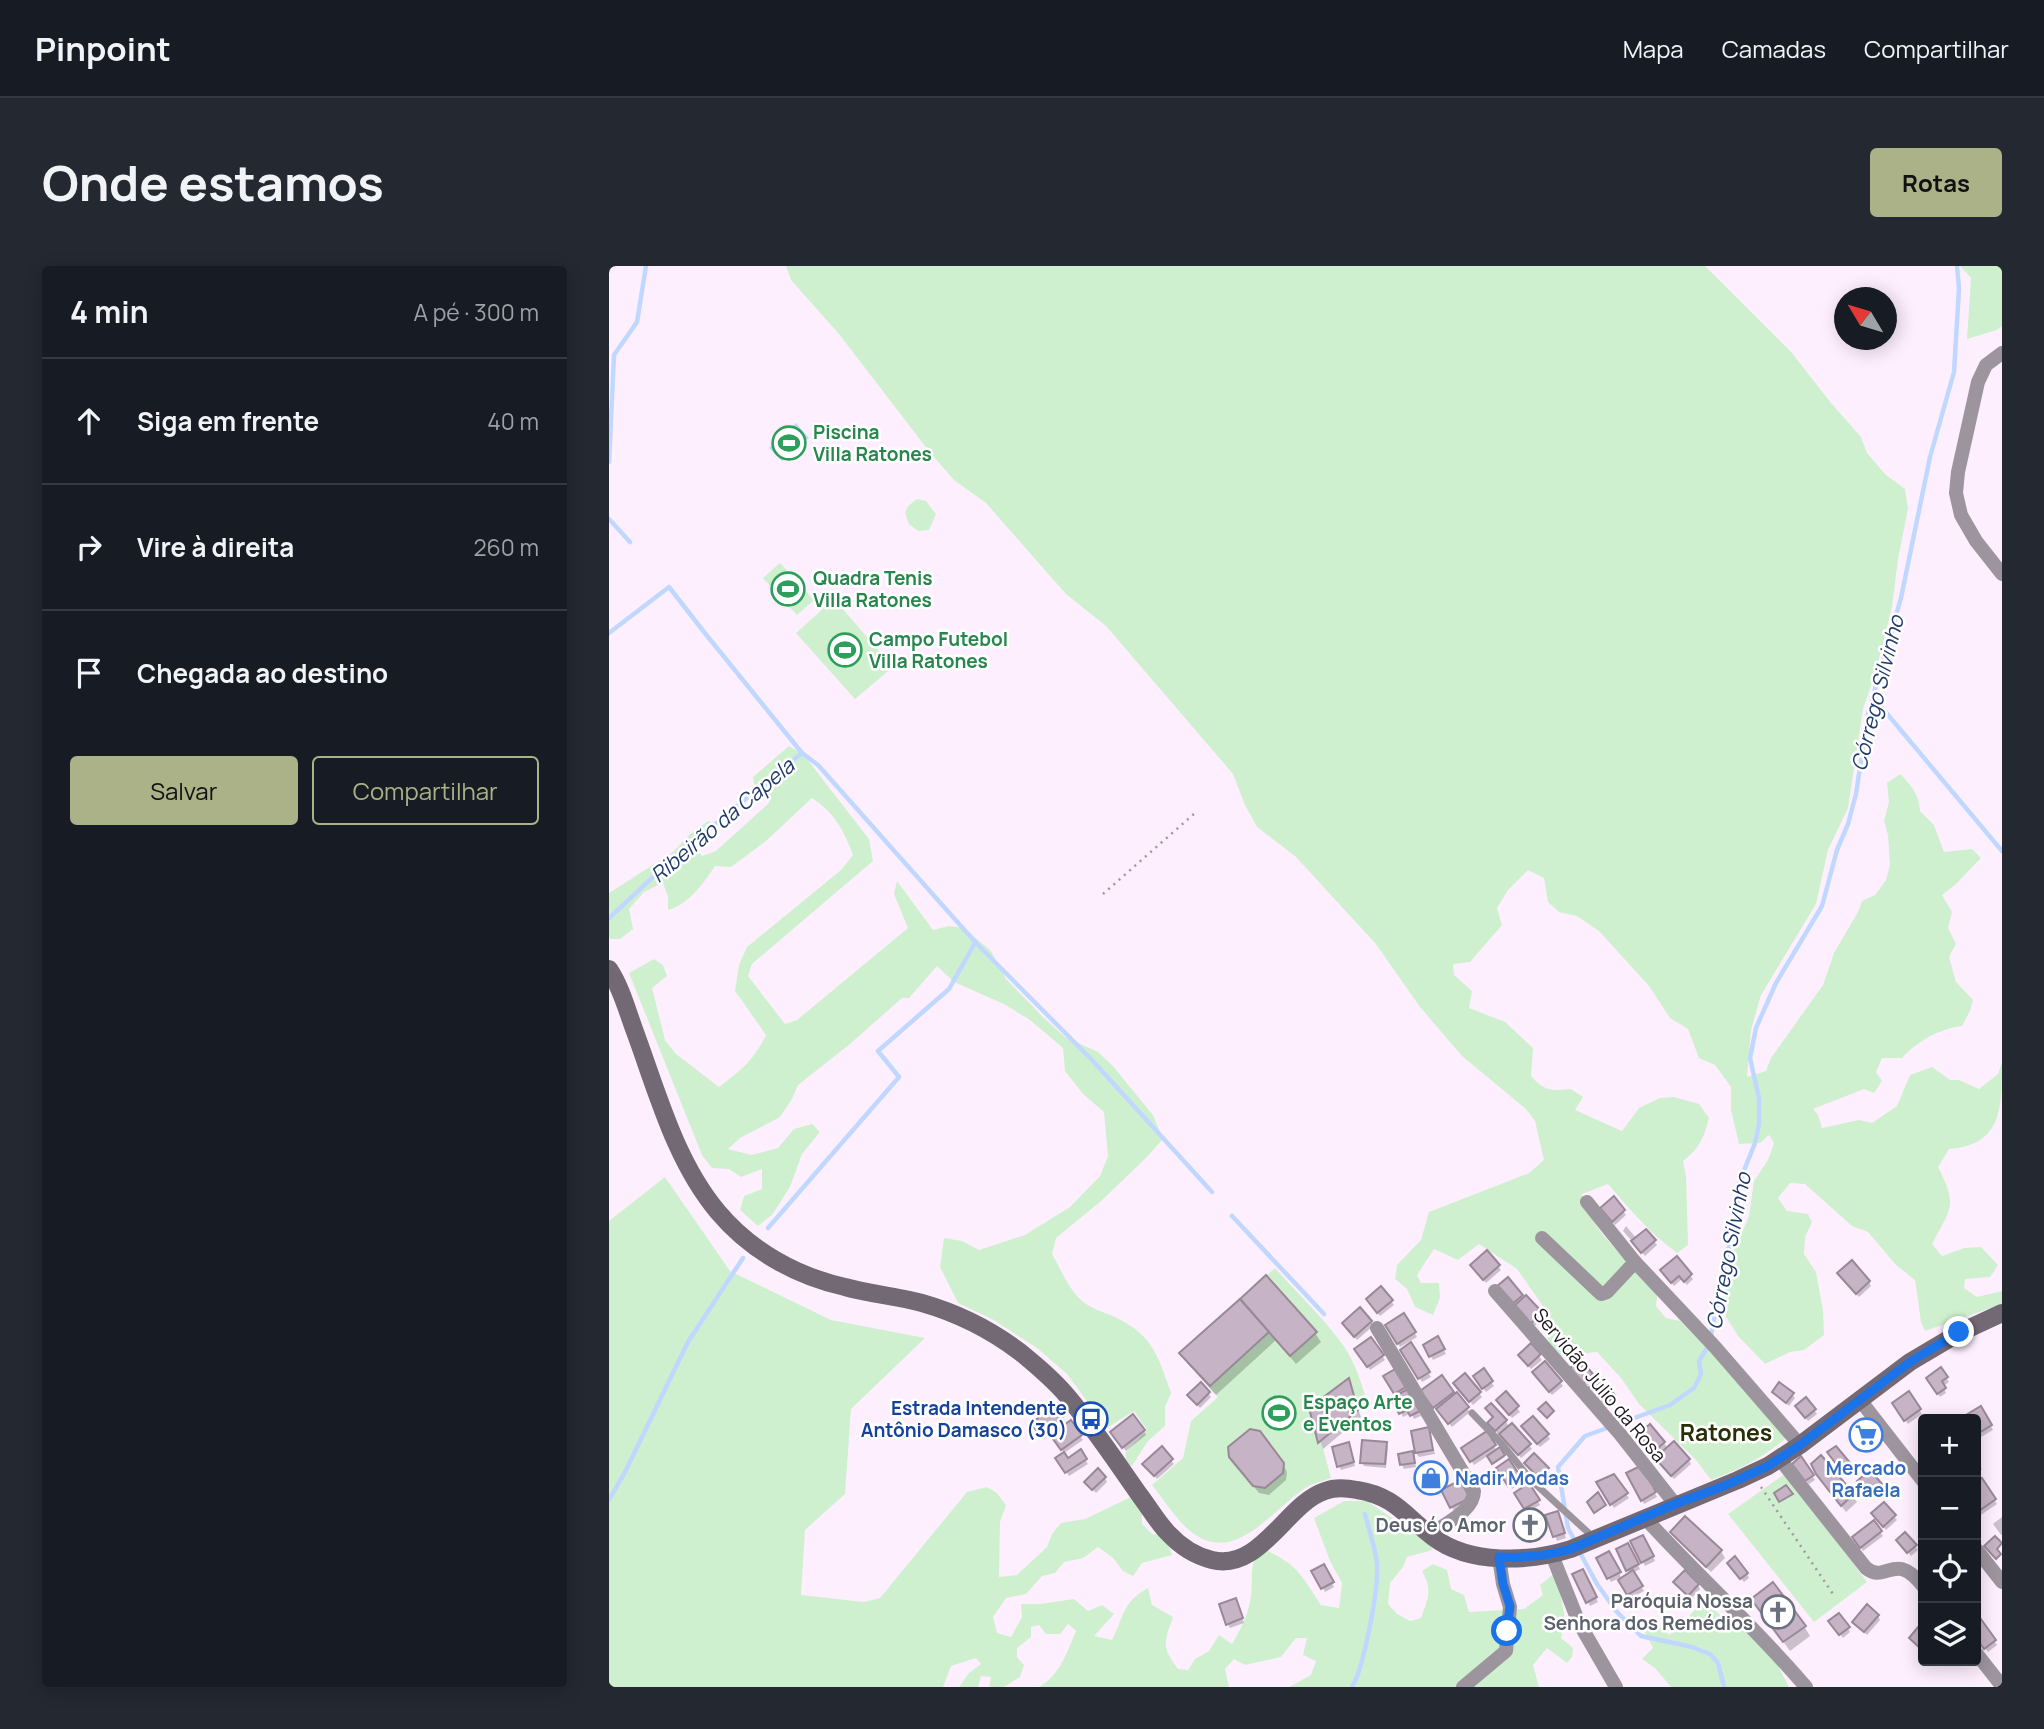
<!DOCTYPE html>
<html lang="pt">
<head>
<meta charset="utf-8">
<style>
	:root { --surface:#171b24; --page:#242831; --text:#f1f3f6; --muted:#9ea1a6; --line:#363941; --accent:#abb288 }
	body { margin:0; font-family:Manrope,sans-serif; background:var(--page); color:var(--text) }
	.controls { position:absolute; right:21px; bottom:21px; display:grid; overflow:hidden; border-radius:7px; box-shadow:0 4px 18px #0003 }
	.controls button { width:63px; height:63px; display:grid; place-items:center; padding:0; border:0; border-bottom:2px solid var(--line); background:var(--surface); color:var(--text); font:35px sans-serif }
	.compass { position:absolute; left:1225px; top:21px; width:63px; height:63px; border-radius:50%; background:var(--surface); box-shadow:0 4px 18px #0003; rotate:308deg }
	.stop { position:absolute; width:21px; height:21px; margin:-16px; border:5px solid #1a73e8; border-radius:50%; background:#fff }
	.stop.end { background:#1a73e8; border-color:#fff; box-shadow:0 2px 7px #0008 }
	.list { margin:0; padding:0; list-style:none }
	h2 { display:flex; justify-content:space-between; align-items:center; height:91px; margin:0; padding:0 28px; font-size:30px }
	h2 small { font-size:23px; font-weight:400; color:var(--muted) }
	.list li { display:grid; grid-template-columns:46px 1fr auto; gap:21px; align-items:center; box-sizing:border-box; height:126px; padding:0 28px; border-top:2px solid var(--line) }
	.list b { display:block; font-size:26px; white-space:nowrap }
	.list em { font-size:23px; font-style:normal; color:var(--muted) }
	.actions { display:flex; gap:14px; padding:21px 28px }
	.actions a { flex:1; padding:16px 0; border:2px solid var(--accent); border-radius:7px; text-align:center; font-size:24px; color:var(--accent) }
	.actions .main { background:var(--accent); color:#111 }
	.icon { flex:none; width:38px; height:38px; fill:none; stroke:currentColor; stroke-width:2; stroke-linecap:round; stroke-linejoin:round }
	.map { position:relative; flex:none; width:1393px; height:1421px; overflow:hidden; border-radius:7px }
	header { display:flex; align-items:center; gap:42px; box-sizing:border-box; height:98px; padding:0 35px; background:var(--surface); border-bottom:2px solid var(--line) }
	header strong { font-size:33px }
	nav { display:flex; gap:38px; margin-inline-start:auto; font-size:24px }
	.intro { display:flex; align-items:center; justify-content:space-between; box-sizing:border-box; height:168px; padding:0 42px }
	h1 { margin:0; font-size:49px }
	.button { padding:18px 32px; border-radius:7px; background:var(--accent); color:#111; font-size:24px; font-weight:700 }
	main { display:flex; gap:42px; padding:0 42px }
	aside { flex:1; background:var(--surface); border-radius:7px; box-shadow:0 4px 18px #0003 }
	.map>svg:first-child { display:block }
	.green { fill:#cff0ce }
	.water { fill:#c0d7ff }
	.shadow { fill:#0003 }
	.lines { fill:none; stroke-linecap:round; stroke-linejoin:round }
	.stream { stroke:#c0d7ff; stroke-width:4.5 }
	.building { fill:#c6b3c5; stroke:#9a8899; stroke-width:2 }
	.path { stroke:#a196a2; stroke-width:2.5; stroke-dasharray:2 5; stroke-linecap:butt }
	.service { stroke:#9d959e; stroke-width:7 }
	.minor { stroke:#9d959e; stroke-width:14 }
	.secondary { stroke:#736975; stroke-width:18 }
	.route { stroke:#1a73e8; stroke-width:9 }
	.labels { text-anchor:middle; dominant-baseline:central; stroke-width:5; stroke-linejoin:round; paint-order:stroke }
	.leisure-label { font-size:19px; font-weight:bold; fill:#27864d; stroke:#fff; text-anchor:start }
	.street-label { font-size:19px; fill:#1c151c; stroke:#fff }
	.transit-label { font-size:19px; font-weight:bold; fill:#164399; stroke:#fff; text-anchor:end }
	.shop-label { font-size:19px; font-weight:bold; fill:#366cbe; stroke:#fff }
	.worship-label { font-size:19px; font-weight:bold; fill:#5b616d; stroke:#fff; text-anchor:end }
	.water-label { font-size:21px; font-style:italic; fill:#203a6a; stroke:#fff }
	.quarter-label { font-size:23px; font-weight:bold; fill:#292f07; stroke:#fff }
</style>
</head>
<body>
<header>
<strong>Pinpoint</strong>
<nav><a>Mapa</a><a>Camadas</a><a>Compartilhar</a></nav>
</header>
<div class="intro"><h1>Onde estamos</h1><a class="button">Rotas</a></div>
<main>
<aside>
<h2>4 min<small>A pé · 300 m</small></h2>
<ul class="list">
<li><svg class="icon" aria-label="ahead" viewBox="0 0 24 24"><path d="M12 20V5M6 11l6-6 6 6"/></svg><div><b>Siga em frente</b></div><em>40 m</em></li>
<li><svg class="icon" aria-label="right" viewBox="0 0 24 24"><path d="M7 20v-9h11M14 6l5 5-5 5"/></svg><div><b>Vire à direita</b></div><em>260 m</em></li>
<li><svg class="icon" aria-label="arrive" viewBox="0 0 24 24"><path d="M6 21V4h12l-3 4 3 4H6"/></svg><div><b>Chegada ao destino</b></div></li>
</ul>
<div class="actions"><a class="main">Salvar</a><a>Compartilhar</a></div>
</aside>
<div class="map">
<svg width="1393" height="1421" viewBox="0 0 1393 1421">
	<rect width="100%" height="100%" fill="#feefff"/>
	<g class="green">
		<path d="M 177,0 L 1096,0 L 1183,87 L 1222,137 L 1252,171 L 1258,187 L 1276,208 L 1296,223 L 1299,243 L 1289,293 L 1283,341 L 1267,405 L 1254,443 L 1239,542 L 1219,584 L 1207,638 L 1152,729 L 1142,764 L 1138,811 L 1157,805 L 1162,792 L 1214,719 L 1225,687 L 1249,646 L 1253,635 L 1266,629 L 1277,614 L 1281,599 L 1279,569 L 1275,555 L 1280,536 L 1278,517 L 1291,508 C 1303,520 1310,528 1311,545 L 1325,559 L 1335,586 L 1363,583 L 1372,592 L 1346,619 L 1333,629 L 1343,646 L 1339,662 L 1347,678 L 1340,691 L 1347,716 L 1364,734 L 1361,745 L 1353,760 C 1329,763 1309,775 1293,792 L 1273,792 L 1267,806 L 1273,815 L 1265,827 L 1255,823 L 1204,843 L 1209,849 L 1213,862 L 1250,854 L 1263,857 L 1288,840 L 1301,809 L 1323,801 L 1341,814 L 1350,814 L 1370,823 L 1389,808 L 1393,796 C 1393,843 1393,879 1340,883 L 1329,901 C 1349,940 1342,942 1323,978 L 1333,990 L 1355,982 L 1372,981 L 1389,999 L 1381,1011 L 1356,1013 L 1355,1022 L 1368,1031 L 1393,1025 L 1393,1038 L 1316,1065 L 1312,1056 L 1306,1014 L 1287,999 L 1259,966 L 1243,960 L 1196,918 L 1181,917 L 1169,932 L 1178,945 L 1199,948 L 1203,956 L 1196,971 L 1195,988 L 1207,1006 L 1214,1044 L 1215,1069 L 1195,1084 L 1181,1086 L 1156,1098 L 1129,1070 L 1117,1051 L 1115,1025 L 1122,992 L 1140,950 L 1145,915 L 1159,894 L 1165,877 L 1160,869 L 1151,877 L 1130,878 L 1122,844 L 1122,821 L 1106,799 L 1090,792 L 1079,763 L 1061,752 L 1040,720 L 990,665 L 968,650 L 950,646 L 939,636 L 935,612 L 919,604 L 899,624 L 888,642 L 893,659 L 861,696 L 844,698 L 845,709 L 863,725 L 860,742 L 896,756 L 924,782 L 922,810 C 935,825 942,825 962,823 L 974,831 L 966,844 L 1013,865 L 1030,842 L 1051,832 L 1065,831 L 1090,838 L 1100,852 C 1095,872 1090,883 1074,895 L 1077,910 L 1079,979 L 1068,987 C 1042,968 1020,943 999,918 L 973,928 C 981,965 1022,999 1049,1023 L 1047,1040 L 1057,1052 L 1071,1055 L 1105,1088 L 1178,1171 C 1155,1192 1131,1203 1102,1214 L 1087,1194 L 1030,1138 L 1012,1112 L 988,1086 L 950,1090 C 937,1073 934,1068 938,1046 L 908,1003 L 870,978 L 849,994 L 825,983 L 808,1009 L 812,1017 L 830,1017 L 831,1032 L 824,1049 L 806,1041 L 798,1023 L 786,1013 L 788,999 L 812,974 L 820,946 L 920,907 L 935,894 L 926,855 L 917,843 L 853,790 L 811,741 L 766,677 L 686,590 L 648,561 L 636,539 L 624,508 L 497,360 L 457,328 L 377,237 L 345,214 L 319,184 L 230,68 L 182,14 Z"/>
		<polygon points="1351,0 1393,0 1393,60 1388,64 1358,73 1362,12"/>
		<polygon points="308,233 317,235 327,248 320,264 309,265 300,258 296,247 299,240"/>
		<polygon points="171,297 205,334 188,349 154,312"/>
		<polygon points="225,333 284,401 246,433 187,367"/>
		<path d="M 180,480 L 194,488 L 260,573 L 264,595 L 143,698 L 139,710 L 176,758 L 188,754 L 299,662 L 285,628 L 288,615 L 324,664 L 340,660 L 355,662 L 382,685 L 397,713 L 434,751 L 456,771 L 489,786 L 503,799 L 544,849 L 554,873 L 537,892 L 491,936 L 447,972 L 443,988 C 451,1002 458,1019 468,1030 C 478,1042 493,1045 506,1051 C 544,1069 549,1090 562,1127 L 556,1141 L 556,1160 L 539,1175 L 523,1200 L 518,1198 L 516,1187 L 538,1164 L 525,1145 L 498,1162 L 458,1108 L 428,1082 L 383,1053 L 349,1037 L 331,1001 L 335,972 L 353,975 L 370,984 L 416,969 L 461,941 L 491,910 L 499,890 L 495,846 L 474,828 L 456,805 L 454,782 L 421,754 L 395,738 L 345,716 L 328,700 L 300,732 L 293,732 L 241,778 L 189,819 L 183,833 L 171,851 L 131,872 L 119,883 L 142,889 L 169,882 L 185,863 L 203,858 L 211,866 L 193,888 L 181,921 L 163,949 L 149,960 L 131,944 L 135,930 L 153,923 L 153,903 L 132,911 L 120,903 L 103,902 L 93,889 L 20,707 L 45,693 L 54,699 L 58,710 L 43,722 L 56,774 L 67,788 L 110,821 C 132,804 144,795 157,769 L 126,725 L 130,699 L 138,681 L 232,604 L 244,589 C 235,565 225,546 203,532 L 157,575 L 122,601 L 106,600 C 95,617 79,639 59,644 L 59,631 L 54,617 L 35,626 L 20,643 L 24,663 L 11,673 L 1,673 L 0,671 L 0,627 L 64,586 L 81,568 L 99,555 L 106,558 L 85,581 L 93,590 L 107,585 L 160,537 L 157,529 L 147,526 L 144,511 Z"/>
		<path d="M 56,911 L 121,1005 L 222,1054 L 316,1072 L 242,1143 L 236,1228 L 196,1264 L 192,1329 L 255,1336 L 271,1332 L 358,1226 L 378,1221 L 388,1227 L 397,1239 L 391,1256 L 390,1311 L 408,1309 L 438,1281 L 443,1268 L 452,1257 L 476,1253 L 524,1230 L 533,1243 L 533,1258 L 543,1268 L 556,1269 L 563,1289 L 533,1297 L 524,1310 L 514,1305 L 504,1292 L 489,1281 L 474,1292 L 455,1296 L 446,1307 L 433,1310 L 417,1328 L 397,1332 L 384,1351 L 388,1367 L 402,1371 L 413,1351 L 412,1338 L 431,1338 L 465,1333 L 479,1345 L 493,1339 L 505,1348 L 485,1370 L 503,1374 C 515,1351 513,1336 539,1322 L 543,1339 L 564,1351 C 555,1377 552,1380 569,1403 L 579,1404 L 586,1393 L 600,1385 L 610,1369 L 623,1378 C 631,1364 638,1352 641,1336 C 646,1313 637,1301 653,1282 C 690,1300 690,1306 712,1339 L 730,1342 L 733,1317 L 721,1295 L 705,1252 L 735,1235 L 758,1235 L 820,1277 L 824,1284 L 798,1291 L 794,1301 L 781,1317 L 779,1338 L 788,1348 L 801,1355 L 812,1352 C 819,1332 824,1325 813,1305 L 824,1298 L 838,1304 L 842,1323 L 855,1329 L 860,1346 L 915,1343 L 934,1329 L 931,1319 L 947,1306 L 956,1352 L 952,1372 L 964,1382 L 963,1391 L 958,1397 L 938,1382 L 924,1399 L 930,1421 L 680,1421 L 702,1409 L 707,1395 L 694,1389 L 698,1372 L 687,1372 L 672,1391 L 636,1399 L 625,1393 L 616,1403 L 620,1421 L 430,1421 C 451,1409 458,1386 467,1365 L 459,1358 L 451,1368 L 437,1368 L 430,1359 L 422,1361 L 422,1371 L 408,1382 L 408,1391 L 415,1399 L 411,1411 L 395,1421 L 380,1421 L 382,1411 L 372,1410 L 369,1421 L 350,1421 L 360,1407 L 372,1398 L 367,1392 L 342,1400 L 334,1421 L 0,1421 L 0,955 Z"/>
		<path d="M 666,1002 C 689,1028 716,1053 736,1082 C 747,1099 753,1119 759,1138 L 712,1175 L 722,1212 C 711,1216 701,1218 692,1225 C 660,1248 624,1300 581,1265 C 566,1252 555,1234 543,1219 L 574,1192 L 582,1155 L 609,1131 L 570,1087 Z"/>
		<polygon points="1177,1207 1258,1316 1205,1356 1119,1248"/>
		<polygon points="1089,1340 1101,1340 1120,1357 1146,1368 1163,1388 1180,1421 1062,1421 1046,1402 1033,1393 1044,1382 1029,1353 1045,1354 1060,1369 1077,1354"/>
	</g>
	<polygon class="water" points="187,157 200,172 173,195 160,182"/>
	<g class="shadow">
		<polygon points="1005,933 1017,949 1006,959 996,947"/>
		<polygon points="1017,960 1028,973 1045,975 1048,979 1036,990 1014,965"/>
		<polygon points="878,987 892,1004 877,1017 866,1003"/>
		<polygon points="1067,993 1084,1013 1078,1019 1073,1013 1065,1020 1056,1009"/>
		<polygon points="657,1012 706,1067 712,1076 687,1098 667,1074 607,1129 578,1097 573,1088"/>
		<polygon points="1233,1012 1260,1016 1262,1020 1250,1031"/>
		<polygon points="892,1025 912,1030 935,1052 923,1062"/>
		<polygon points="782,1035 785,1039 771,1050 761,1038"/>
		<polygon points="794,1049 808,1071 791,1081 778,1060"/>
		<polygon points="762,1056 764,1060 748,1074 737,1061"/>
		<polygon points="762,1073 776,1094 761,1104 747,1083"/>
		<polygon points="829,1073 837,1088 824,1094 816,1079"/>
		<polygon points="802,1079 822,1111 813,1116 793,1084"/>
		<polygon points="922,1080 933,1094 922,1103 914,1093"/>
		<polygon points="971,1096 985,1113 977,1121 965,1108"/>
		<polygon points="874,1104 885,1120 877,1126 868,1114"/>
		<polygon points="1332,1104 1340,1116 1334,1120 1337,1127 1331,1131 1319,1112"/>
		<polygon points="786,1105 812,1150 805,1153 802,1147 794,1151 785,1133 788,1131 776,1110"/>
		<polygon points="925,1107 951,1116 954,1120 943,1129"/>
		<polygon points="833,1111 861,1146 843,1161 816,1129"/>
		<polygon points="739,1115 752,1151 714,1183 702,1143"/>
		<polygon points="592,1118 602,1131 591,1142 583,1133"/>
		<polygon points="849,1121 870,1127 873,1131 864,1139"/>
		<polygon points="1165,1126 1183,1128 1186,1132 1180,1140"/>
		<polygon points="897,1127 911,1146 903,1152 891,1138"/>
		<polygon points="983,1128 1004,1130 1007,1134 997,1143"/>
		<polygon points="1299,1128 1313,1148 1299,1158 1285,1138"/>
		<polygon points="1372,1143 1384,1164 1372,1171 1367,1162 1367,1153 1362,1153 1360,1149"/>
		<polygon points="1191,1144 1205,1144 1208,1148 1199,1155"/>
		<polygon points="453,1151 456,1155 435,1173 426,1163"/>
		<polygon points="886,1152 897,1155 900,1162 920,1179 923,1183 912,1192 891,1166 889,1168 883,1161"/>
		<polygon points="819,1163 826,1188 810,1191 807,1187"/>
		<polygon points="916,1164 938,1169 941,1173 931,1181"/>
		<polygon points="535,1165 537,1169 517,1185 505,1170"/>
		<polygon points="877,1168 888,1185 890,1183 896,1191 885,1198 880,1189 865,1199 855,1183"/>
		<polygon points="471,1170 474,1174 455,1187 446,1174"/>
		<polygon points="1247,1172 1270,1172 1273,1176 1260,1187"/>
		<polygon points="1031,1175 1055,1177 1059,1183 1080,1194 1082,1198 1065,1213"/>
		<polygon points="777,1177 779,1181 777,1202 755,1200 753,1196"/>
		<polygon points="739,1178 746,1200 732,1204 730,1200"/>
		<polygon points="553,1183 565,1198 548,1213 538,1202"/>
		<polygon points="471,1186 479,1198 460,1210 448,1192 459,1194"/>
		<polygon points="805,1191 807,1201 795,1203 793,1199"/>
		<polygon points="1212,1191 1248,1236 1237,1246 1213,1215"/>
		<polygon points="1223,1191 1241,1200 1244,1204 1237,1209"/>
		<polygon points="1192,1193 1206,1214 1200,1218 1187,1202"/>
		<polygon points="1367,1193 1373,1203 1367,1208"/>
		<polygon points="900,1196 913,1216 903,1223 889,1203"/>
		<polygon points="626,1198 674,1198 678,1206 677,1214 660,1229 650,1227"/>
		<polygon points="829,1200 840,1222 862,1236 845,1245 833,1223 819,1230 808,1210"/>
		<polygon points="919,1201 939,1203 941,1207 933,1215"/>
		<polygon points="1032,1201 1048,1231 1035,1238 1019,1208"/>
		<polygon points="496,1212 498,1216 487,1227 480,1220"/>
		<polygon points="1372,1215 1388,1238 1369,1251 1367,1248 1367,1218"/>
		<polygon points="989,1217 1017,1228 1020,1232 1005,1242"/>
		<polygon points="920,1219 931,1239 919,1246 907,1227"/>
		<polygon points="1253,1219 1272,1219 1274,1223 1263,1232"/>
		<polygon points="1275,1238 1288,1254 1277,1264 1266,1252"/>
		<polygon points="938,1250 950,1251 957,1272 948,1275"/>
		<polygon points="1393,1251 1393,1268 1392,1269 1384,1258"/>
		<polygon points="926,1253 932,1274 920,1277 917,1273"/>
		<polygon points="1264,1257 1274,1270 1254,1285 1247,1276"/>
		<polygon points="1063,1266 1112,1285 1116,1292 1102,1306 1067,1273"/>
		<polygon points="1034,1271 1046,1295 1036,1300 1023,1276"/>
		<polygon points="1292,1278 1306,1280 1309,1284 1302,1290"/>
		<polygon points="1018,1279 1031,1303 1024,1307 1035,1325 1022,1332 1010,1312 1002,1316 989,1292 1000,1287 1013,1313 1021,1308 1009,1284"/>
		<polygon points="714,1301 725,1321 716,1326 705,1306"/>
		<polygon points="1122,1301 1138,1308 1140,1312 1135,1316"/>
		<polygon points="974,1305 989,1336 981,1340 966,1309"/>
		<polygon points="1066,1316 1089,1319 1091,1323 1082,1333"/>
		<polygon points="629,1338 635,1357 621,1362 619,1358"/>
		<polygon points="1150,1342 1195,1360 1201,1370 1181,1385"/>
		<polygon points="1269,1350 1271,1354 1258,1369 1245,1356"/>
		<polygon points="1368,1351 1388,1379 1379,1386 1367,1370"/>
		<polygon points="1224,1359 1239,1362 1241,1366 1234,1372"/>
	</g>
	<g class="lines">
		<g class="stream">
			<polyline points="0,196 5,89 28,56 37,0"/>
			<polyline points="0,253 21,276"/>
			<polyline points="0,367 60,321 95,366 193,487 59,597 0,652"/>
			<polyline points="1264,431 1393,585"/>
			<polyline points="193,487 209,499 367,677 483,794 603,926"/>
			<polyline points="623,950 715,1048"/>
			<polyline points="159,962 290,811 269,785 340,723 366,677"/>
			<polyline points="1102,1070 1115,999 1127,955 1130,917 1146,877 1150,858 1150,832 1141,792 1147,762 1167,717 1213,640 1228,584 1239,558 1247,528 1259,448 1292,332 1321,191 1345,106 1350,22 1348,0"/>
			<polyline points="0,1234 16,1206 79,1076 134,992"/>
			<polyline points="966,1275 959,1262 949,1201 976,1170 1061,1139 1085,1122 1092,1108 1090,1095 1100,1079"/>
			<polyline points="969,1283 988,1318 1008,1346 1032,1370 1083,1381 1101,1388 1109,1397 1115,1421"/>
			<path d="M 743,1421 C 755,1402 770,1321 768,1297 C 766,1281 760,1264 756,1248"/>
		</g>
	</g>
	<g class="building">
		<polygon points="1005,930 1016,944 1003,956 991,942"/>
		<polygon points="1037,963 1047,974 1032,987 1022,975"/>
		<polygon points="878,984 891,999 874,1014 861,999"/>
		<polygon points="1068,990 1083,1008 1075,1016 1070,1010 1062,1017 1051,1004"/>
		<polygon points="1243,994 1261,1015 1247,1028 1228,1007"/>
		<polygon points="657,1009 708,1066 681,1090 631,1033"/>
		<polygon points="899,1011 914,1029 902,1039 887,1021"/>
		<polygon points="772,1020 784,1034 768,1047 757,1033"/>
		<polygon points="917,1029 934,1047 920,1059 903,1042"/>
		<polygon points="631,1033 660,1066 601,1120 570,1087"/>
		<polygon points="751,1041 763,1055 745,1071 733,1057"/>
		<polygon points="795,1047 807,1066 788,1078 776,1059"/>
		<polygon points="829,1070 836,1083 820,1091 814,1079"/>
		<polygon points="762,1071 775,1089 758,1101 745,1083"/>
		<polygon points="802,1076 821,1106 809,1113 791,1084"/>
		<polygon points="922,1077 932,1088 919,1100 909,1089"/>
		<polygon points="971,1093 984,1108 974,1118 960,1103"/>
		<polygon points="936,1095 953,1115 940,1126 923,1106"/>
		<polygon points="1332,1101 1339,1111 1333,1115 1337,1122 1328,1128 1317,1112"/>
		<polygon points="875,1102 884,1115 873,1123 864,1110"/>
		<polygon points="786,1103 797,1121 785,1128 774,1110"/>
		<polygon points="856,1107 872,1126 860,1136 844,1117"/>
		<polygon points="833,1109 845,1126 824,1142 811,1125"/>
		<polygon points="740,1112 749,1144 709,1177 700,1142"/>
		<polygon points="990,1112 1006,1129 994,1140 978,1123"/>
		<polygon points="592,1116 601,1126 588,1139 578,1129"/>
		<polygon points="1170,1116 1185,1127 1177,1137 1163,1126"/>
		<polygon points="799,1123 811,1145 801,1150 798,1144 790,1148 782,1132"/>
		<polygon points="897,1125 910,1140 900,1149 887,1134"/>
		<polygon points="1300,1125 1312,1143 1295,1155 1283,1137"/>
		<polygon points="848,1126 860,1141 839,1158 827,1143"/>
		<polygon points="1197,1131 1207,1143 1196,1152 1186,1140"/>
		<polygon points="937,1136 945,1145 938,1152 929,1143"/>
		<polygon points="882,1137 898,1154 886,1165 878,1157 884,1151 876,1142"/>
		<polygon points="445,1138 455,1150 432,1170 422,1158"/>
		<polygon points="1372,1140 1383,1159 1368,1168 1367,1153 1360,1153 1357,1149"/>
		<polygon points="524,1148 536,1164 513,1182 501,1166"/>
		<polygon points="924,1150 940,1168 928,1178 912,1160"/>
		<polygon points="462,1154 473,1169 452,1184 441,1169"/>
		<polygon points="1258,1154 1272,1171 1257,1184 1243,1167"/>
		<polygon points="903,1157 922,1178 909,1189 890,1168"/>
		<polygon points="1041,1158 1056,1176 1042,1188 1027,1170"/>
		<polygon points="820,1161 824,1184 806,1187 802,1165"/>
		<polygon points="641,1163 651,1165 675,1197 674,1207 656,1222 644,1220 620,1191 619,1181"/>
		<polygon points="878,1165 887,1179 861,1196 852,1182"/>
		<polygon points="753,1174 778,1176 776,1198 751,1197"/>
		<polygon points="1065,1175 1081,1193 1062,1210 1046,1192"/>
		<polygon points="740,1176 745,1196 728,1201 723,1181"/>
		<polygon points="553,1180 564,1193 545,1210 533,1198"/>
		<polygon points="1227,1180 1243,1199 1233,1206 1218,1186"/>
		<polygon points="891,1181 896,1189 883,1198 878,1190"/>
		<polygon points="472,1183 478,1193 456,1207 446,1192 455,1186 459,1192"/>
		<polygon points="804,1185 806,1197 791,1199 789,1188"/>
		<polygon points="925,1187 940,1202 930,1212 915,1197"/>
		<polygon points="1212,1189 1245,1228 1232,1240 1207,1208 1202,1198"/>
		<polygon points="1192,1190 1205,1209 1196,1215 1183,1198"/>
		<polygon points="900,1193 912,1211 899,1220 887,1202"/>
		<polygon points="829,1197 838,1215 815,1227 806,1209"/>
		<polygon points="1033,1199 1047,1226 1032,1235 1017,1207"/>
		<polygon points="489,1202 497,1211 483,1224 475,1216"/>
		<polygon points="1261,1204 1273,1218 1260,1229 1248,1215"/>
		<polygon points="1005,1208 1019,1227 1001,1239 987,1216"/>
		<polygon points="1373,1212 1387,1233 1367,1247 1367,1216"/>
		<polygon points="851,1214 861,1232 841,1242 832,1224"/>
		<polygon points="920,1217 931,1234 915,1243 905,1227"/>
		<polygon points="1177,1219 1184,1228 1170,1236 1165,1227"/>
		<polygon points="989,1226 997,1239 985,1247 978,1236"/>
		<polygon points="1275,1236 1287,1249 1274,1261 1262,1247"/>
		<polygon points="949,1245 956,1267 944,1271 936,1249"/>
		<polygon points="925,1247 931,1269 916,1274 911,1250"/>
		<polygon points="1076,1250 1113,1284 1097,1301 1061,1266"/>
		<polygon points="1265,1254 1273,1265 1251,1282 1243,1271"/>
		<polygon points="1296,1266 1308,1279 1298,1287 1287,1274"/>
		<polygon points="1034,1269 1045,1290 1032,1297 1021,1275"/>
		<polygon points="1386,1270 1393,1277 1388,1283 1392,1288 1387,1293 1375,1280"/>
		<polygon points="1019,1277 1030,1298 1017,1305 1007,1283"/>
		<polygon points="1000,1285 1012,1306 998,1313 987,1292"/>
		<polygon points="1126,1290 1139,1307 1131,1313 1118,1297"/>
		<polygon points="715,1298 725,1316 712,1323 702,1305"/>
		<polygon points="974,1303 988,1331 977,1337 963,1308"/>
		<polygon points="1024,1304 1034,1320 1018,1329 1009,1314"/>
		<polygon points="1076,1304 1090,1318 1079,1330 1064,1316"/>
		<polygon points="1164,1316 1197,1360 1174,1376 1142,1333"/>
		<polygon points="627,1332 634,1352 617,1359 610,1338"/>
		<polygon points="1258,1338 1270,1349 1255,1366 1243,1356"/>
		<polygon points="1230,1347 1241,1361 1230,1369 1219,1355"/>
		<polygon points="1369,1349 1387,1374 1375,1383 1367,1372"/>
		<polygon points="1314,1355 1314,1379 1311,1382 1300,1372"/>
	</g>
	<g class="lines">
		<g class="path">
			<polyline points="494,628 586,547"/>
			<polyline points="1152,1221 1226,1331"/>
		</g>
		<polyline class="service" points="863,1147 893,1178 922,1214 984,1271"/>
		<g class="minor">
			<polyline points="1393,87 1377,99 1369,116 1349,206 1347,227 1352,249 1367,275 1393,308"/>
			<polyline points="978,936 1026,996 1106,1081 1191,1179"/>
			<polyline points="933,972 992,1028 998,1026 1026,996"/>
			<polyline points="886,1025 1011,1168 1066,1238"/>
			<path d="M 768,1062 L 865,1225 C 865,1245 835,1258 821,1269"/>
			<polyline points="1251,1134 1314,1215"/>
			<path d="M 1170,1192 L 1257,1302 C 1278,1319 1285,1283 1314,1320"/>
			<path d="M 1036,1252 C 1088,1309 1147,1362 1197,1421"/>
			<polyline points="1367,1283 1393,1316"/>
			<polyline points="943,1289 970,1357 1007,1421"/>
			<polyline points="1367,1387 1393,1420"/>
			<polyline points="854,1421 897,1385 901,1341 894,1318 890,1291"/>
		</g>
		<path class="secondary" d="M 0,703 C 12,721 18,744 25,763 C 48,825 66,895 109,946 C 142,985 187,1010 236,1021 C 261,1028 287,1030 313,1037 C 348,1047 382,1064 411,1086 C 428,1100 445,1114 459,1131 C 485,1162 508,1197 532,1231 C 541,1243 549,1257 559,1267 C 571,1280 587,1290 603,1294 C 651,1306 678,1237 716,1225 C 726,1221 738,1222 748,1224 C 786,1230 796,1250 824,1271 C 861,1299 920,1296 962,1283 L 1129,1214 L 1159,1200 L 1191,1179 L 1301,1096 L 1350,1067 L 1393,1047"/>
	</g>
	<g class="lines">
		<path class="route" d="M 898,1365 L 901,1340 L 894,1318 L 890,1291 C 915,1292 938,1290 962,1283 L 1066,1238 L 1115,1220 L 1159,1200 L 1191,1179 L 1301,1096 L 1350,1066"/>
	</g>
	<defs>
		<symbol id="stadium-ring" viewBox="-11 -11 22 22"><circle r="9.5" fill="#fff" stroke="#2e9e5b" stroke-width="1.5"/><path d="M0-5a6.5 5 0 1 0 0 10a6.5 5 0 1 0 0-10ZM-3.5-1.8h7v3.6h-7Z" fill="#2e9e5b"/></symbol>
		<symbol id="bus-ring" viewBox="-11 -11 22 22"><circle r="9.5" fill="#fff" stroke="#1a4fb4" stroke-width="1.5"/><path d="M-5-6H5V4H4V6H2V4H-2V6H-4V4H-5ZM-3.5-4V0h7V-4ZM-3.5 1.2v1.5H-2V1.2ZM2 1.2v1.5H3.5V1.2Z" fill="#1a4fb4"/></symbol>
		<symbol id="supermarket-ring" viewBox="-11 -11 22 22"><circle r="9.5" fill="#fff" stroke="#3f7fe0" stroke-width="1.5"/><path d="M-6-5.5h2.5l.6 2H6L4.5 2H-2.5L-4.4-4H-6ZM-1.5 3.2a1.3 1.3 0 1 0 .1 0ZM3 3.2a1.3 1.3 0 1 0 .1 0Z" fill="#3f7fe0"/></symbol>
		<symbol id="shop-ring" viewBox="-11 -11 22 22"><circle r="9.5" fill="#fff" stroke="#3f7fe0" stroke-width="1.5"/><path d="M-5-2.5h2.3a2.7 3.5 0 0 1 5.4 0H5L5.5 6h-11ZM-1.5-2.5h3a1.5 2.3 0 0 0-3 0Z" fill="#3f7fe0"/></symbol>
		<symbol id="church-ring" viewBox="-11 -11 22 22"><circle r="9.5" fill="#fff" stroke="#6b7280" stroke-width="1.5"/><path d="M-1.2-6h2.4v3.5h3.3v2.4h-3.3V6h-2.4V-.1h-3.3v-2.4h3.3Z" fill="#6b7280"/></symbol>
	</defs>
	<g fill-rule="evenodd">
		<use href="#stadium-ring" x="161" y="158" width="38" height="38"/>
		<use href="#stadium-ring" x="160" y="304" width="38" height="38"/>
		<use href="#stadium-ring" x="217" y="365" width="38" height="38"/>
		<use href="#stadium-ring" x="651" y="1128" width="38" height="38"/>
		<use href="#bus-ring" x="463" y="1134" width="38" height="38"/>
		<use href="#supermarket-ring" x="1238" y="1150" width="38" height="38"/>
		<use href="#shop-ring" x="803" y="1193" width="38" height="38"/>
		<use href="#church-ring" x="902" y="1240" width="38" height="38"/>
		<use href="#church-ring" x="1150" y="1327" width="38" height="38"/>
	</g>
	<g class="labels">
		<g class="leisure-label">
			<text x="204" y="166">Piscina<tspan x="204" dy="22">Villa Ratones</tspan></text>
			<text x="204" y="312">Quadra Tenis<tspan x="204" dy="22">Villa Ratones</tspan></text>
			<text x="260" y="373">Campo Futebol<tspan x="260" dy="22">Villa Ratones</tspan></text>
			<text x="694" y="1136">Espaço Arte<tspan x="694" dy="22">e Eventos</tspan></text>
		</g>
		<g class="street-label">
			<text transform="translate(991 1119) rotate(50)">Servidão Júlio da Rosa</text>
		</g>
		<g class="transit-label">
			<text x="458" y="1142">Estrada Intendente<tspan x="458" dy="22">Antônio Damasco (30)</tspan></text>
		</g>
		<g class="shop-label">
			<text x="1257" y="1202">Mercado<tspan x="1257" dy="22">Rafaela</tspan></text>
			<text x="846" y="1212" text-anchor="start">Nadir Modas</text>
		</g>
		<g class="worship-label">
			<text x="897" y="1259">Deus é o Amor</text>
			<text x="1144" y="1335">Paróquia Nossa<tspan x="1144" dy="22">Senhora dos Remédios</tspan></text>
		</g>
		<g class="water-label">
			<text transform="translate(1268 427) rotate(-76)">Córrego Silvinho</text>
			<text transform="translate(113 554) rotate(-40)">Ribeirão da Capela</text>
			<text transform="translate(1119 985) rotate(-79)">Córrego Silvinho</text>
		</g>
		<g class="quarter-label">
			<text x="1117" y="1166">Ratones</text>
		</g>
	</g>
</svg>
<div class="controls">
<button>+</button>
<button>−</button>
<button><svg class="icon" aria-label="locate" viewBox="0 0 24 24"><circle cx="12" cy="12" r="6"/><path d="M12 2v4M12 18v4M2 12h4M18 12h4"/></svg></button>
<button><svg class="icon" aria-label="layers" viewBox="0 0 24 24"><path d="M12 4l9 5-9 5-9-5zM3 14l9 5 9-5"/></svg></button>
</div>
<svg class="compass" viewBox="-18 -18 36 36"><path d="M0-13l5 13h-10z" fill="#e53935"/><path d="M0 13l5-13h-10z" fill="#9ea1a6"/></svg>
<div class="stop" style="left:898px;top:1365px"></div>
<div class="stop end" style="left:1350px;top:1066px"></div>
</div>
</main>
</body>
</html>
